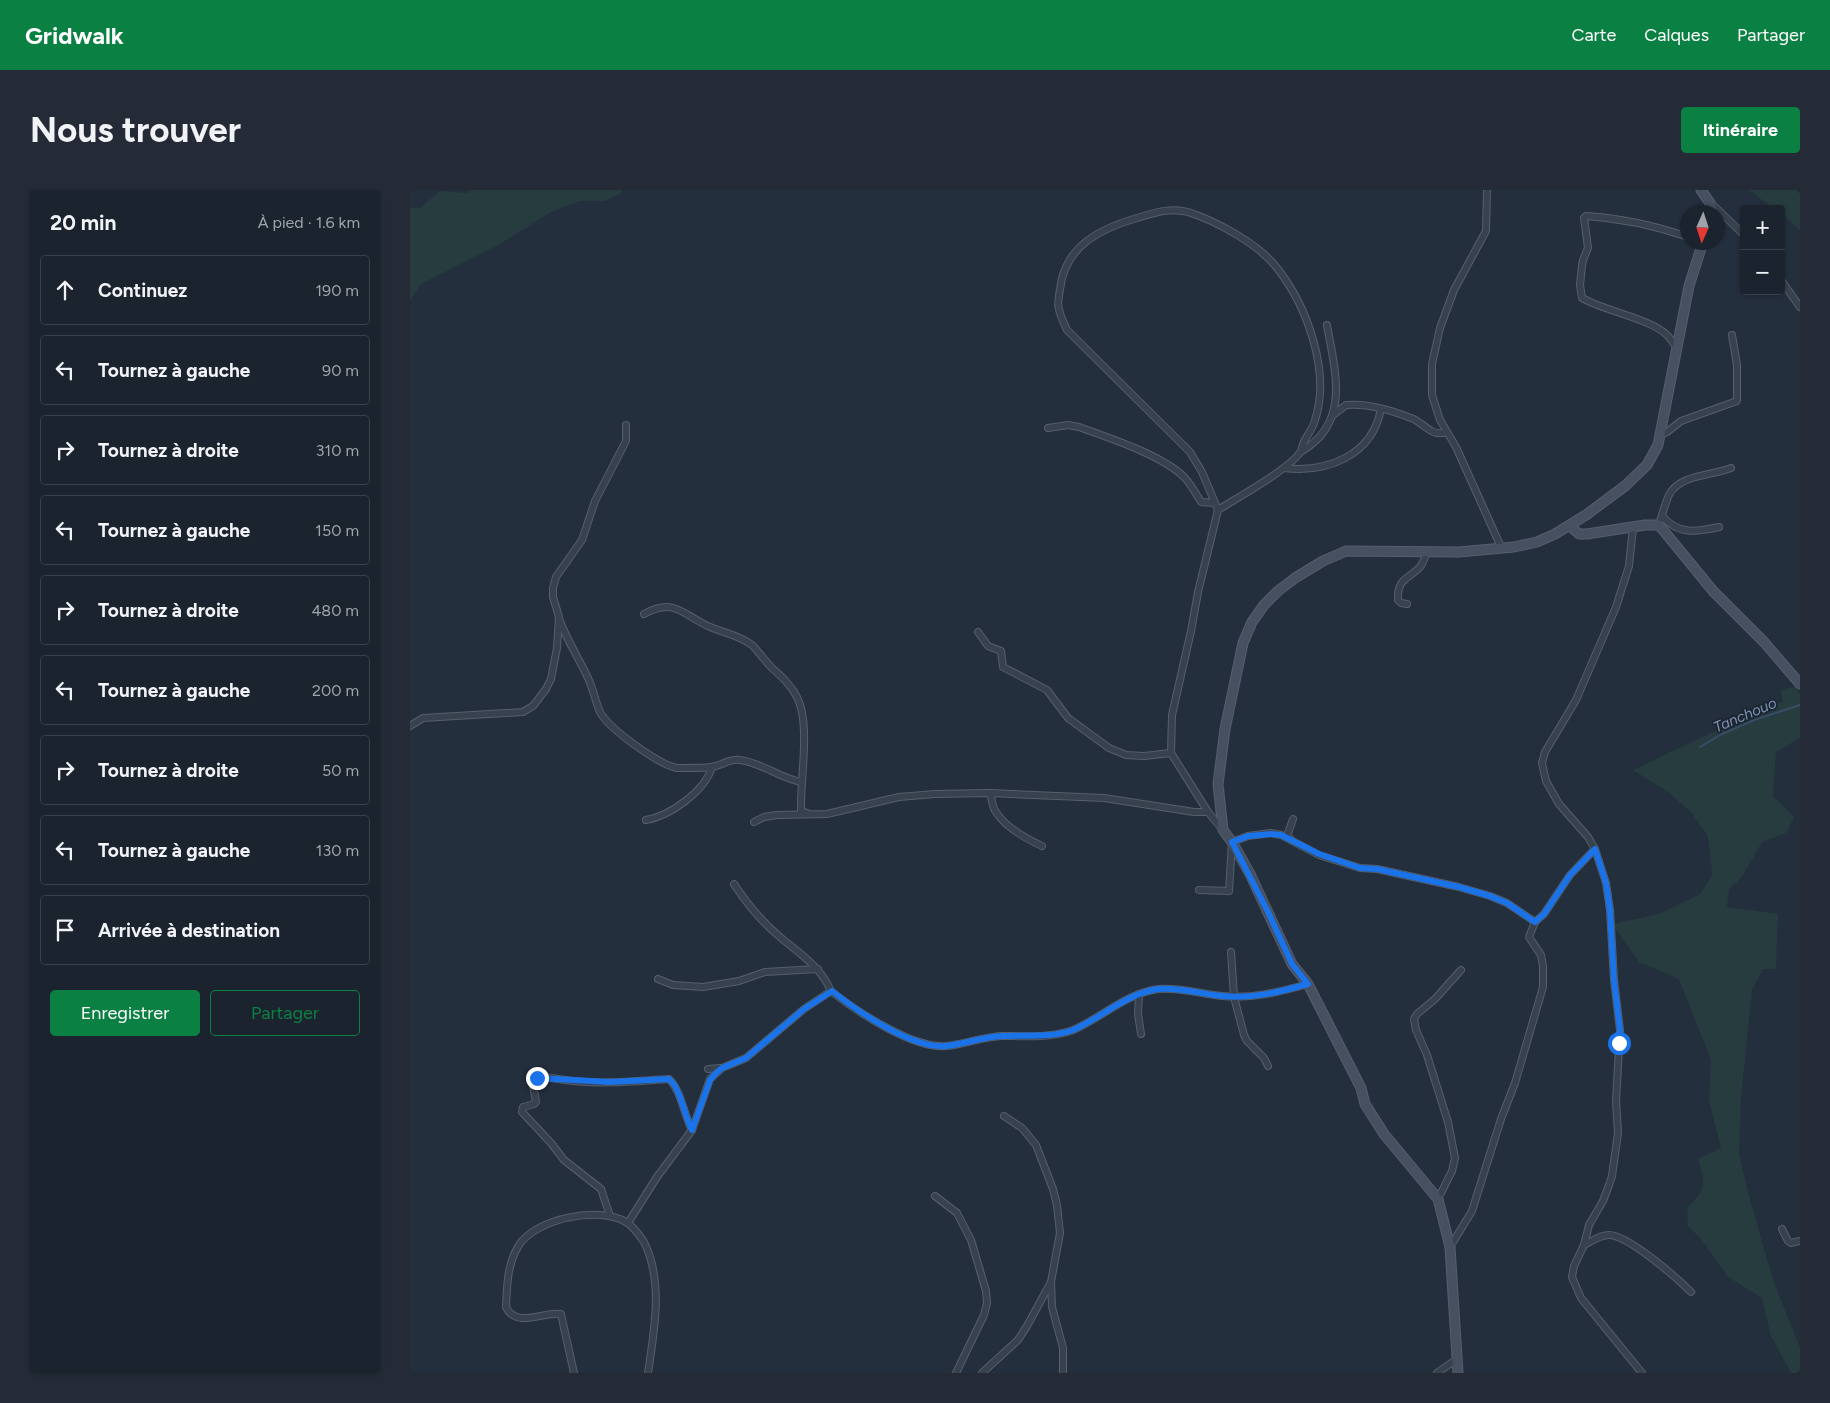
<!DOCTYPE html>
<html lang="fr">
<head>
<meta charset="utf-8">
<style>
	:root { --surface:#1b232e; --page:#242b36; --text:#f1f3f6; --muted:#a0a4aa; --line:#39404a; --accent:#0b8043 }
	body { margin:0; font-family:Figtree,sans-serif; background:var(--page); color:var(--text) }
	.controls { position:absolute; right:15px; top:15px; display:grid; overflow:hidden; border-radius:5px; box-shadow:0 1px 4px #0004 }
	.controls button { width:45px; height:45px; display:grid; place-items:center; padding:0; border:0; border-bottom:1px solid var(--line); background:var(--surface); color:var(--text); font:25px sans-serif }
	.compass { position:absolute; left:1270px; top:15px; width:45px; height:45px; border-radius:50%; background:var(--surface); box-shadow:0 1px 4px #0004; rotate:183deg }
	.stop { position:absolute; width:15px; height:15px; margin:-11px; border:4px solid #1a73e8; border-radius:50%; background:#fff }
	.stop.end { background:#1a73e8; border-color:#fff; box-shadow:0 1px 5px #0008 }
	.list { margin:0; padding:0; list-style:none }
	h2 { display:flex; justify-content:space-between; align-items:center; height:65px; margin:0; padding:0 20px; font-size:21px }
	h2 small { font-size:16px; font-weight:400; color:var(--muted) }
	.list li { display:grid; grid-template-columns:32px 1fr auto; gap:15px; align-items:center; box-sizing:border-box; height:70px; margin:0 10px 10px; padding:0 10px; border:1px solid var(--line); border-radius:5px }
	.list b { display:block; font-size:19px; white-space:nowrap }
	.list em { font-size:16px; font-style:normal; color:var(--muted) }
	.actions { display:flex; gap:10px; padding:15px 20px }
	.actions a { flex:1; padding:11px 0; border:1px solid var(--accent); border-radius:5px; text-align:center; font-size:18px; color:var(--accent) }
	.actions .main { background:var(--accent); color:#fff }
	.icon { flex:none; width:28px; height:28px; fill:none; stroke:currentColor; stroke-width:2; stroke-linecap:round; stroke-linejoin:round }
	.map { position:relative; flex:none; width:1390px; height:1183px; overflow:hidden; border-radius:5px }
	header { display:flex; align-items:center; gap:30px; box-sizing:border-box; height:70px; padding:0 25px; background:var(--accent); color:#fff }
	header strong { font-size:24px }
	nav { display:flex; gap:28px; margin-inline-start:auto; font-size:18px }
	.intro { display:flex; align-items:center; justify-content:space-between; box-sizing:border-box; height:120px; padding:0 30px }
	h1 { margin:0; font-size:35px }
	.button { padding:12px 22px; border-radius:5px; background:var(--accent); color:#fff; font-size:18px; font-weight:700 }
	main { display:flex; gap:30px; padding:0 30px }
	aside { flex:1; background:var(--surface); border-radius:5px; box-shadow:0 1px 4px #0004 }
	.map>svg:first-child { display:block }
	.green { fill:#263c3f }
	.lines { fill:none; stroke-linecap:round; stroke-linejoin:round }
	.stream { stroke:#394c67; stroke-width:2 }
	.street-casing { stroke:#565f6c; stroke-width:8 }
	.secondary-casing { stroke:#565f6c; stroke-width:11 }
	.street { stroke:#38414e; stroke-width:6 }
	.secondary { stroke:#465061; stroke-width:9 }
	.route { stroke:#1a73e8; stroke-width:6 }
	.labels { text-anchor:middle; dominant-baseline:central; stroke-width:4; stroke-linejoin:round; paint-order:stroke }
	.water-label { font-size:15px; font-style:italic; fill:#7c92b1; stroke:#1d2633 }
</style>
</head>
<body>
<header>
<strong>Gridwalk</strong>
<nav><a>Carte</a><a>Calques</a><a>Partager</a></nav>
</header>
<div class="intro"><h1>Nous trouver</h1><a class="button">Itinéraire</a></div>
<main>
<aside>
<h2>20 min<small>À pied · 1.6 km</small></h2>
<ul class="list">
<li><svg class="icon" aria-label="ahead" viewBox="0 0 24 24"><path d="M12 20V5M6 11l6-6 6 6"/></svg><div><b>Continuez</b></div><em>190 m</em></li>
<li><svg class="icon" aria-label="left" viewBox="0 0 24 24"><path d="M17 20v-9H6M10 6l-5 5 5 5"/></svg><div><b>Tournez à gauche</b></div><em>90 m</em></li>
<li><svg class="icon" aria-label="right" viewBox="0 0 24 24"><path d="M7 20v-9h11M14 6l5 5-5 5"/></svg><div><b>Tournez à droite</b></div><em>310 m</em></li>
<li><svg class="icon" aria-label="left" viewBox="0 0 24 24"><path d="M17 20v-9H6M10 6l-5 5 5 5"/></svg><div><b>Tournez à gauche</b></div><em>150 m</em></li>
<li><svg class="icon" aria-label="right" viewBox="0 0 24 24"><path d="M7 20v-9h11M14 6l5 5-5 5"/></svg><div><b>Tournez à droite</b></div><em>480 m</em></li>
<li><svg class="icon" aria-label="left" viewBox="0 0 24 24"><path d="M17 20v-9H6M10 6l-5 5 5 5"/></svg><div><b>Tournez à gauche</b></div><em>200 m</em></li>
<li><svg class="icon" aria-label="right" viewBox="0 0 24 24"><path d="M7 20v-9h11M14 6l5 5-5 5"/></svg><div><b>Tournez à droite</b></div><em>50 m</em></li>
<li><svg class="icon" aria-label="left" viewBox="0 0 24 24"><path d="M17 20v-9H6M10 6l-5 5 5 5"/></svg><div><b>Tournez à gauche</b></div><em>130 m</em></li>
<li><svg class="icon" aria-label="arrive" viewBox="0 0 24 24"><path d="M6 21V4h12l-3 4 3 4H6"/></svg><div><b>Arrivée à destination</b></div></li>
</ul>
<div class="actions"><a class="main">Enregistrer</a><a>Partager</a></div>
</aside>
<div class="map">
<svg width="1390" height="1183" viewBox="0 0 1390 1183">
	<rect width="100%" height="100%" fill="#242f3e"/>
	<g class="green">
		<polygon points="61,0 212,0 210,4 194,11 170,11 139,23 90,54 11,94 0,110 0,18 10,18 30,1 56,3"/>
		<polygon points="1339,0 1390,0 1390,40 1371,24 1371,19 1364,19"/>
		<path d="M 1386,496 L 1390,506 L 1390,548 L 1366,562 L 1363,606 L 1384,627 L 1376,643 L 1352,652 L 1332,687 L 1319,699 L 1317,717 L 1368,724 L 1366,779 L 1353,779 L 1342,800 L 1331,908 L 1329,964 L 1339,1006 L 1363,1090 L 1390,1158 L 1390,1183 L 1381,1183 L 1361,1146 L 1352,1108 L 1318,1087 L 1292,1050 L 1278,1036 L 1277,1017 C 1298,1000 1295,992 1288,969 L 1311,958 L 1299,911 L 1301,870 L 1269,789 L 1229,772 L 1202,734 L 1249,724 L 1290,704 L 1302,685 L 1298,646 L 1281,622 L 1258,602 L 1223,580 L 1358,516 L 1373,512 L 1371,500 Z"/>
	</g>
	<g class="lines">
		<polyline class="stream" points="1290,557 1310,545 1344,530 1390,515"/>
		<defs>
			<g id="street">
				<polyline points="1077,0 1076,41 1044,100 1030,138 1022,174 1022,205 1030,230 1046,257 1091,357"/>
				<polyline points="1301,13 1334,45"/>
				<polyline points="1371,90 1390,117"/>
				<path d="M 1267,158 C 1264,154 1261,149 1257,145 C 1241,129 1195,121 1172,108 L 1170,95 L 1172,76 L 1173,70 L 1178,58 L 1174,28 L 1176,26 C 1208,28 1246,36 1278,47"/>
				<path d="M 923,225 L 936,215 C 958,213 981,220 1001,228 C 1013,232 1022,248 1036,242"/>
				<path d="M 638,238 L 658,235 L 669,237 C 699,248 752,265 774,287 C 781,294 786,304 791,312 L 805,313"/>
				<polyline points="1250,245 1257,242 1271,231 1327,211 1327,175 1322,145"/>
				<path d="M 892,261 C 941,232 925,181 917,135"/>
				<path d="M 874,278 C 917,283 962,266 971,219"/>
				<path d="M 808,320 L 792,282 L 780,262 L 657,140 C 654,133 650,126 649,119 C 647,113 649,106 650,100 C 654,57 689,39 727,28 C 744,23 760,17 778,22 C 806,31 849,54 867,78 C 897,116 921,182 905,230 C 903,239 896,246 893,254 C 892,256 892,260 891,261 C 880,279 828,307 808,320 L 788,402 L 781,441 L 762,525 L 761,563 L 798,622 L 813,640"/>
				<path d="M 1252,326 C 1268,345 1286,342 1309,337"/>
				<path d="M 1249,335 C 1252,325 1255,314 1259,305 C 1270,284 1301,286 1321,278"/>
				<path d="M 997,414 L 991,413 L 988,410 C 987,388 998,390 1010,377 C 1013,374 1015,367 1017,362"/>
				<path d="M 234,424 C 266,407 272,425 300,437 C 314,443 329,445 342,455 C 349,462 355,471 362,478 C 372,487 381,495 387,507 C 401,534 390,589 391,621 L 397,623"/>
				<path d="M 150,431 C 157,450 168,467 177,486 C 183,497 185,511 190,522 C 199,539 248,574 267,578 C 271,578 296,578 301,577 C 312,576 319,568 330,570 C 352,573 370,588 391,592"/>
				<polyline points="568,442 578,456 591,461 593,477 637,500 658,528 699,558 716,565 734,566 761,563"/>
				<polyline points="0,536 13,528 113,522 123,516 136,499 141,489 147,458 149,427 143,407 143,398 146,387 172,350 185,311 216,251 216,235"/>
				<path d="M 580,603 C 582,609 582,617 586,622 C 595,637 617,649 632,656"/>
				<path d="M 236,630 C 260,626 295,601 302,577"/>
				<polyline points="344,632 354,627 367,625 417,624 489,607 525,604 580,603 694,608 784,622 798,622"/>
				<polyline points="880,648 877,646 883,629"/>
				<polyline points="1185,659 1196,693 1200,720 1204,790 1210,840 1206,911 1208,943 1202,986 1199,995 1193,1011 1179,1035 1174,1055 1164,1076 1162,1087 1171,1108 1232,1183"/>
				<path d="M 324,694 C 337,714 352,732 370,747 C 390,764 410,776 421,801"/>
				<polyline points="789,700 819,701 822,652 838,646 861,643 871,645 909,665 950,678 967,679 1049,697 1080,706 1097,713 1125,732"/>
				<polyline points="821,762 824,807 834,845 837,851 854,868 858,876"/>
				<polyline points="248,789 263,795 293,797 329,791 355,782 408,779"/>
				<polyline points="729,804 728,824 731,844"/>
				<polyline points="298,879 311,878"/>
				<polyline points="525,1006 547,1023 561,1050 576,1101 577,1113 574,1125 546,1183"/>
				<polyline points="1028,1009 1042,981 1045,968 1038,932 1017,865 1006,840 1004,829 1007,824 1025,809 1051,780"/>
				<path d="M 200,1026 L 191,999 L 154,970 L 141,953 L 112,922 L 113,917 L 124,914 L 126,912 L 123,895 L 124,889 C 133,885 145,889 155,890 C 189,895 225,891 259,889 C 271,900 274,925 282,940"/>
				<path d="M 218,1033 L 247,987 L 282,940 L 300,889 L 312,878 L 336,868 L 394,819 L 421,801 C 446,821 503,859 536,856 C 555,854 572,847 592,846 C 615,846 642,848 663,840 C 691,828 717,803 748,799 C 770,797 791,804 812,806 C 843,809 869,802 898,794"/>
				<polyline points="1372,1039 1378,1051 1381,1053 1390,1051"/>
				<path d="M 1174,1055 C 1182,1051 1190,1045 1199,1045 C 1218,1045 1267,1088 1281,1102"/>
				<polyline points="1040,1057 1062,1021 1091,929 1105,893 1133,797 1133,776 1131,765 1119,747 1125,732 1134,724 1160,685 1185,659 1178,647 1149,614 1136,591 1132,573 1135,562 1166,510 1206,417 1219,376 1223,337"/>
				<polyline points="641,1093 642,1117 653,1158 653,1183"/>
				<path d="M 164,1183 L 151,1124 C 134,1121 106,1139 96,1117 C 97,1096 97,1074 109,1055 C 127,1028 189,1016 216,1032 C 223,1036 230,1046 234,1052 C 254,1092 244,1141 238,1183"/>
				<polyline points="572,1183 608,1150 617,1136 641,1092 650,1043 647,1015 643,999 626,955 612,938 594,926"/>
				<polyline points="1027,1183 1047,1169"/>
			</g>
			<g id="secondary">
				<polyline points="1291,0 1300,13 1303,22"/>
				<polyline points="1160,336 1169,344 1177,344 1235,335 1249,335 1303,401 1354,452 1390,494"/>
				<polyline points="1048,1183 1040,1057 1028,1009 974,944 955,914 951,898 898,794 882,774 840,684 822,652 813,640 808,594 815,539 833,453 842,432 854,415 868,401 885,388 913,371 936,361 1049,362 1104,357 1127,352 1145,344 1176,325 1215,296 1237,275 1248,255 1279,96 1293,52"/>
			</g>
		</defs>
		<use href="#street" class="street-casing"/>
		<use href="#secondary" class="secondary-casing"/>
		<use href="#street" class="street"/>
		<use href="#secondary" class="secondary"/>
	</g>
	<g class="lines">
		<path class="route" d="M 127,888 L 199,892 L 259,889 C 271,899 274,925 282,940 L 300,890 L 306,883 L 312,878 L 336,868 L 394,819 L 422,801 C 447,821 502,859 536,856 C 555,854 572,847 592,846 C 615,845 642,848 663,840 C 691,828 717,803 748,799 C 770,797 791,804 812,806 C 843,809 869,802 898,794 L 882,774 L 858,722 L 822,652 L 838,646 L 861,644 L 871,645 L 909,664 L 950,678 L 967,679 L 1049,697 L 1080,706 L 1097,713 L 1125,732 L 1134,724 L 1160,685 L 1185,659 L 1196,693 L 1200,720 L 1204,790 L 1210,840 L 1209,853"/>
	</g>
	<g class="labels">
		<g class="water-label">
			<text transform="translate(1335 525) rotate(-23)">Tanchouo</text>
		</g>
	</g>
</svg>
<div class="controls">
<button>+</button>
<button>−</button>
</div>
<svg class="compass" viewBox="-18 -18 36 36"><path d="M0-13l5 13h-10z" fill="#e53935"/><path d="M0 13l5-13h-10z" fill="#a0a4aa"/></svg>
<div class="stop" style="left:1209px;top:853px"></div>
<div class="stop end" style="left:127px;top:888px"></div>
</div>
</main>
</body>
</html>
